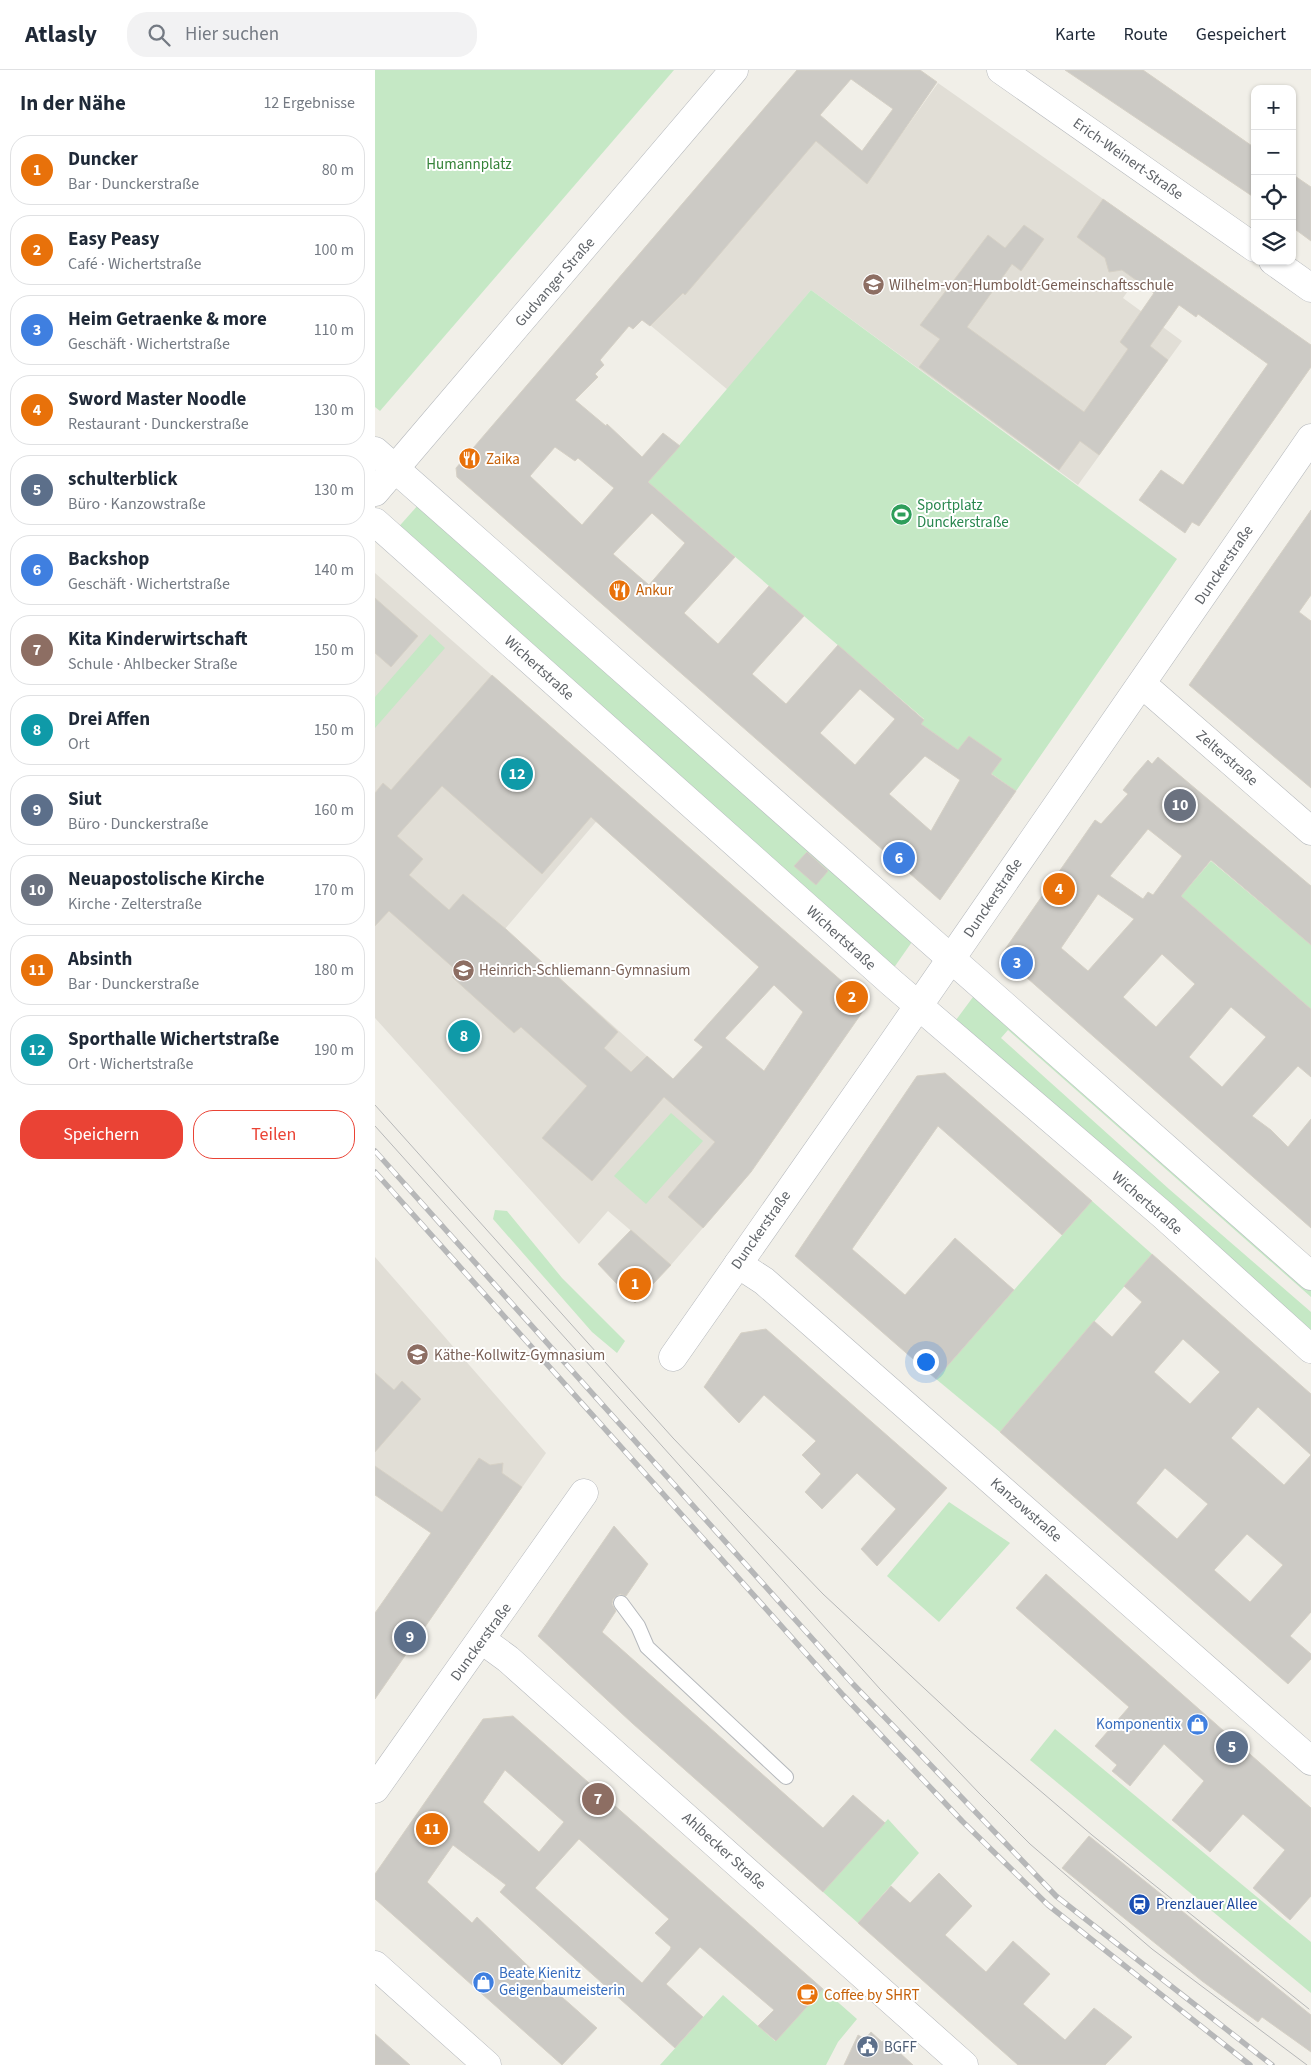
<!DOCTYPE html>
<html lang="de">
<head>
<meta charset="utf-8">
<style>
	:root { --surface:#fff; --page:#f2f2f3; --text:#1f2937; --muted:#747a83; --line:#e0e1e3; --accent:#ea4335 }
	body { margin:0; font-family:"Source Sans 3",sans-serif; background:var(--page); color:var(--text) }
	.controls { position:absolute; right:15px; top:15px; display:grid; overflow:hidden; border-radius:10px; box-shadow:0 1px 4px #0004 }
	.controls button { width:45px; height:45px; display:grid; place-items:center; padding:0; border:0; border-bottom:1px solid var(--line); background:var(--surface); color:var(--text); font:25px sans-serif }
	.you { position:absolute; left:550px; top:1291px; width:18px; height:18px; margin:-12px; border:4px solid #fff; border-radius:50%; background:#1a73e8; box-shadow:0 0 0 8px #1a73e833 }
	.badge { display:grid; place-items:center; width:32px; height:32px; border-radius:50%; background:var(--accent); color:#fff; font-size:16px; font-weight:700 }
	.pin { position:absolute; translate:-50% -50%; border:2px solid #fff; box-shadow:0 1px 5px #0006 }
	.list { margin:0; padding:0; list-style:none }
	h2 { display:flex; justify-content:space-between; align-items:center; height:65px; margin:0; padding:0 20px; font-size:21px }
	h2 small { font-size:16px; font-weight:400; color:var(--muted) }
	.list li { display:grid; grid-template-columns:32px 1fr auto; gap:15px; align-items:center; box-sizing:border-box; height:70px; margin:0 10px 10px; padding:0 10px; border:1px solid var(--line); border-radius:20px }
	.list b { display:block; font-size:19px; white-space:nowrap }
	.list p { margin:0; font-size:16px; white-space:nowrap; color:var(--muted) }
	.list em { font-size:16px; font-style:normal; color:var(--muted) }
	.actions { display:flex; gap:10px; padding:15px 20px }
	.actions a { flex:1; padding:11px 0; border:1px solid var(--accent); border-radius:20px; text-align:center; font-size:18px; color:var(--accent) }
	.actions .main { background:var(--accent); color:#fff }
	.icon { flex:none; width:28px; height:28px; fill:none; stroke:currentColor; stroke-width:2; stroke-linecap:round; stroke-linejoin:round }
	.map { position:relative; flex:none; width:936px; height:1995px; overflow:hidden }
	header { display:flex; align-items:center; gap:30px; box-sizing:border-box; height:70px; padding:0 25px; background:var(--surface); border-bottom:1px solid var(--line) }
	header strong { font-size:24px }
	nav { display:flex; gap:28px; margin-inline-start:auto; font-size:18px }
	.search { width:350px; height:45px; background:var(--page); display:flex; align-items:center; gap:12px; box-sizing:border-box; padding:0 18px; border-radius:20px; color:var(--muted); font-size:19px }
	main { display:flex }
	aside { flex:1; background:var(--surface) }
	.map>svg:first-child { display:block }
	.education { fill:#e1ded6 }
	.green { fill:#c5e8c5 }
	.building { fill:#cccac5; stroke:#d6d1c6; fill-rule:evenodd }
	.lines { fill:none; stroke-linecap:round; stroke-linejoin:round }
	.lane-casing { stroke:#b5b8bc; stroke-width:16 }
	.street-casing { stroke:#b5b8bc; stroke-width:29 }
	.secondary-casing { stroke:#b6babf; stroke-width:29 }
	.lane { stroke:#fff; stroke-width:14 }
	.street { stroke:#fff; stroke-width:28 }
	.secondary { stroke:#fff; stroke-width:28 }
	.tram { stroke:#b6b7b8; stroke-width:1 }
	.rail-casing { stroke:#b6b7b8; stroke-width:5.5 }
	.rail { stroke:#fff; stroke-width:4; stroke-dasharray:11; stroke-linecap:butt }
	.labels { text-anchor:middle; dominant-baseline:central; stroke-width:4; stroke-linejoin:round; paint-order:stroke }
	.street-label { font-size:15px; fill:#5f6368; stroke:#fff }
	.park-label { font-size:15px; fill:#348238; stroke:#fff }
	.education-label { font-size:15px; fill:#785e54; stroke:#fff; text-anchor:start }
	.food-label { font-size:15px; fill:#c56008; stroke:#fff; text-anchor:start }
	.leisure-label { font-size:15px; fill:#27864d; stroke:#fff; text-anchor:start }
	.shop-label { font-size:15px; fill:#366cbe; stroke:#fff; text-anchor:end }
	.transit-label { font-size:15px; fill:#164399; stroke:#fff; text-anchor:start }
	.service-label { font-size:15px; fill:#4e5e75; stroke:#fff; text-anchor:start }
</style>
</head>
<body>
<header>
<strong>Atlasly</strong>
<div class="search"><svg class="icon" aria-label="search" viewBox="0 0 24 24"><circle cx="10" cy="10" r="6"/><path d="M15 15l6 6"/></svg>Hier suchen</div>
<nav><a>Karte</a><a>Route</a><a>Gespeichert</a></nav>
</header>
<main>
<aside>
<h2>In der Nähe<small>12 Ergebnisse</small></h2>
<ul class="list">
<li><span class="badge" style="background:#e8710a">1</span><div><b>Duncker</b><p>Bar · Dunckerstraße</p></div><em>80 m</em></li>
<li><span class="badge" style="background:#e8710a">2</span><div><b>Easy Peasy</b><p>Café · Wichertstraße</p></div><em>100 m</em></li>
<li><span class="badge" style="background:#3f7fe0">3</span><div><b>Heim Getraenke &amp; more</b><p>Geschäft · Wichertstraße</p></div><em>110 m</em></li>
<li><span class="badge" style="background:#e8710a">4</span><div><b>Sword Master Noodle</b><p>Restaurant · Dunckerstraße</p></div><em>130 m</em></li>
<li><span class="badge" style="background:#5c6f8a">5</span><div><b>schulterblick</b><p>Büro · Kanzowstraße</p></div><em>130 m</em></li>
<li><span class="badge" style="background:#3f7fe0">6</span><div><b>Backshop</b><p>Geschäft · Wichertstraße</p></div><em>140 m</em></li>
<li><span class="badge" style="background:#8d6e63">7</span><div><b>Kita Kinderwirtschaft</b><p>Schule · Ahlbecker Straße</p></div><em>150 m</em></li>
<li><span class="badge" style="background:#0f9aa8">8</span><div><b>Drei Affen</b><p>Ort</p></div><em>150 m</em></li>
<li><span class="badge" style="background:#5c6f8a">9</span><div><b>Siut</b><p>Büro · Dunckerstraße</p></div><em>160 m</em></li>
<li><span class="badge" style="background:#6b7280">10</span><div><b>Neuapostolische Kirche</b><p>Kirche · Zelterstraße</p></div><em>170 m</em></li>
<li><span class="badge" style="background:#e8710a">11</span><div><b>Absinth</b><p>Bar · Dunckerstraße</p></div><em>180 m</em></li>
<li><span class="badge" style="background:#0f9aa8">12</span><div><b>Sporthalle Wichertstraße</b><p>Ort · Wichertstraße</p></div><em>190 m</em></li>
</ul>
<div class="actions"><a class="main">Speichern</a><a>Teilen</a></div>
</aside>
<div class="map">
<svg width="936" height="1995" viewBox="0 0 936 1995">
	<rect width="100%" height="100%" fill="#f1efe8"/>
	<g class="education">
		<polygon points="563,13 788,171 748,228 807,271 703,415 436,220 353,320 233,220 395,32 492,113"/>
		<polygon points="0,503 248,720 130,859 309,1019 376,1102 296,1195 233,1141 204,1174 0,948"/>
		<polygon points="0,1187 171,1383 110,1471 0,1396"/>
	</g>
	<g class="green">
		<polygon points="0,0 299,0 5,341 0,337"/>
		<polygon points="436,220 802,489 641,721 546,654 549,649 273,412"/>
		<polygon points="44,434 539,869 518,899 20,461"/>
		<polygon points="55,564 70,578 0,658 0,627"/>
		<polygon points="836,791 936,875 936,939 806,826"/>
		<polygon points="601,923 936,1218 936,1227 633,960 626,968 794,1119 936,1242 936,1267 581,950"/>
		<polygon points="296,1043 328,1071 271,1134 239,1106"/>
		<polygon points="717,1131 777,1184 625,1362 561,1309"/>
		<polygon points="120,1140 132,1141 187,1208 250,1271 242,1283 217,1262 118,1149"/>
		<polygon points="574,1432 635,1473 564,1552 512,1506"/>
		<polygon points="680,1659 936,1872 936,1923 655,1690"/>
		<polygon points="513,1749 544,1783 483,1853 448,1822"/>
		<polygon points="448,1919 482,1949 463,1972 451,1995 285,1995 348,1925 400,1971"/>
	</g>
	<g class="building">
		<path d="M 422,0 L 545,0 L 562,12 L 492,114 L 441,71 L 310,225 L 308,223 L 275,256 L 267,250 L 258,259 L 254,256 L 225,290 L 229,295 L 220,304 L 223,307 L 200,330 L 231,356 L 232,354 L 267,387 L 288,363 L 305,376 L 273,412 L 360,487 L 309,543 L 343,574 L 394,516 L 429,546 L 377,604 L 411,634 L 463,575 L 549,650 L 546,654 L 583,680 L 594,666 L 627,689 L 616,704 L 641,721 L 565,830 L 82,407 L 81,398 ZM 476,9 L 518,39 L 487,81 L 445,45 ZM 180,377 L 200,391 L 203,388 L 239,418 L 207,455 L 155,406 ZM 277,443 L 310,473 L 274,515 L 238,484 ZM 485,619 L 520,649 L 480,695 L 445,663 ZM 550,686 L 585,710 L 556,761 L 514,724 Z"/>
		<polygon points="690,0 768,0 880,78 880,128"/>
		<polygon points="917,104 936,117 936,171 917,157"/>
		<polygon points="728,129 936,275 936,297 824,456 817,452 810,463 764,430 786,400 808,415 893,294 823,244 821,247 804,235 775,276 793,290 724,385 705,371 684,400 544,297 565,269 545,255 613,165 630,178 649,155 669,169 646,201 637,194 592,257 709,342 753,279 745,272 779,223 747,200 734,202 730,188 702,167"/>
		<polygon points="936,440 936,525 924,542 936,551 936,718 814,615"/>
		<polygon points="0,528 43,566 16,597 0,583"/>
		<path d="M 117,605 L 493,934 L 376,1102 L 328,1158 L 293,1127 L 340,1072 L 289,1027 L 217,1111 L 167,1068 L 212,1016 L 146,957 L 139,963 L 77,907 L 82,901 L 14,841 L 0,856 L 0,723 L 8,713 L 16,720 ZM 67,716 L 167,804 L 216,747 L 384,897 L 319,970 L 328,977 L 298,1009 L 272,986 L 256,1002 L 229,978 L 243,962 L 132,860 L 88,824 L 74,840 L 34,805 L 48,789 L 22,766 ZM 399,915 L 428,942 L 389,1001 L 350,968 Z"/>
		<path d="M 783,687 L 936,816 L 936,875 L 836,790 L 806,826 L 936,939 L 936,1007 L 923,996 L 877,1046 L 896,1060 L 913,1077 L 936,1049 L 936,1158 L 626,885 L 720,750 L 726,754 L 753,724 L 748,720 L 760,705 L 773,690 L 777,694 ZM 773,759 L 807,786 L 778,825 L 773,822 L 768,829 L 735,806 ZM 723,824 L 759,849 L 713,901 L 686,878 ZM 787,884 L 820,914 L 781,957 L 748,927 ZM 856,937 L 891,967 L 847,1017 L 814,987 Z"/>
		<polygon points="432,782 453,801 441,815 419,796"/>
		<polygon points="570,1003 717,1131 687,1165 563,1056 477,1179 530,1225 580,1168 639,1220 561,1309 420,1186 542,1006"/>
		<polygon points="256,1160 296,1195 260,1233 223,1194"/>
		<path d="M 777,1184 L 936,1324 L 936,1542 L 915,1566 L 936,1584 L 936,1589 L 913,1614 L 625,1362 L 719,1251 L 737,1267 L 767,1232 L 749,1216 ZM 808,1269 L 845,1302 L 815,1334 L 779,1302 ZM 883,1337 L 936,1385 L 909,1415 L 856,1368 ZM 790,1398 L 833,1434 L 802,1469 L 761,1433 ZM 872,1464 L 908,1495 L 875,1532 L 839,1500 Z"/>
		<polygon points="391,1259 572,1418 502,1496 486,1479 521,1439 482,1403 447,1439 430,1422 446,1404 427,1385 441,1371 389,1325 364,1353 329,1317 366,1263"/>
		<polygon points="0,1303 19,1320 27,1311 46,1329 0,1382"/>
		<polygon points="104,1388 115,1395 128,1393 127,1403 147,1417 0,1629 0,1543 56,1463 0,1425 0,1396 67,1442"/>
		<polygon points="239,1456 273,1494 251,1526 245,1524 238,1529 237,1534 241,1541 227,1562 448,1758 478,1725 510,1753 448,1822 257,1653 163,1566"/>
		<polygon points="671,1504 936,1738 936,1826 915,1850 878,1818 910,1780 868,1744 835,1782 797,1750 829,1711 789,1674 755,1716 737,1701 742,1695 720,1676 754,1637 641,1538"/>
		<path d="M 138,1646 L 448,1919 L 401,1971 L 383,1956 L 399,1940 L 325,1877 L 291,1914 L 328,1947 L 300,1978 L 125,1822 L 131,1815 L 78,1775 L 52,1812 L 97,1853 L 102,1847 L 170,1912 L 222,1958 L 187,1995 L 0,1829 L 0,1804 L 108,1649 ZM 130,1700 L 189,1752 L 164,1782 L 108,1732 ZM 204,1769 L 294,1849 L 280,1863 L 296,1877 L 295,1880 L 267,1913 L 160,1818 Z"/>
		<polygon points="714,1766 936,1945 936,1982 887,1947 883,1952 827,1911 687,1798"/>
		<polygon points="564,1803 597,1836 570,1865 611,1902 638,1871 675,1904 648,1934 690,1970 719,1938 757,1967 730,1995 643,1995 483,1853 516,1816 535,1833"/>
		<polygon points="496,1962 507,1972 510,1969 538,1995 469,1995 483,1965 490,1969"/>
		<polygon points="0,1964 35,1995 0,1995"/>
	</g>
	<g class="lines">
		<defs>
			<polyline id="lane" points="246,1533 263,1556 272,1577 411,1707"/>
			<g id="street">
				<polyline points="626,0 880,178"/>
				<polyline points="898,191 936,218"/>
				<polyline points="0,422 359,0"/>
				<polyline points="767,614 936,761"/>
				<polyline points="363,1194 389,1211 936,1691"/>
				<polyline points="298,1287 515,977 936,368"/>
				<polyline points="107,1570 133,1589 589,1995"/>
				<polyline points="0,1719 209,1423"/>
				<polyline points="0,1895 112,1995"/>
			</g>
			<g id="secondary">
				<polyline points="0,381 936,1206"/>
				<polyline points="0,452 517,913 788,1145 936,1279"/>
			</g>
		</defs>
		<use href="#lane" class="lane-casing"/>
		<use href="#street" class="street-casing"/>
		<use href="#secondary" class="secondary-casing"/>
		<use href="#lane" class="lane"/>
		<use href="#street" class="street"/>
		<use href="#secondary" class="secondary"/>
		<g class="tram">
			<polyline points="0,1035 298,1368 448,1524 594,1660 717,1765 934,1939"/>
			<polyline points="0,1056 505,1619 604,1723 655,1774 777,1879 932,1995"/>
		</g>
		<defs>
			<g id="rail">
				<polyline points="0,1081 478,1614 681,1826 897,1995"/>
				<polyline points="0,1102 468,1625 587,1751 673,1835 875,1995"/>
			</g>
		</defs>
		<use href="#rail" class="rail-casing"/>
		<use href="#rail" class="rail"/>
	</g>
	<defs>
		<symbol id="school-disc" viewBox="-11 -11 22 22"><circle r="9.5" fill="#8d6e63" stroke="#fff"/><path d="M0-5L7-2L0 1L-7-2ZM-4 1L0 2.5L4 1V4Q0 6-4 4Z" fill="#fff"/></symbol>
		<symbol id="restaurant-disc" viewBox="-11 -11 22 22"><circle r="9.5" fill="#e8710a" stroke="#fff"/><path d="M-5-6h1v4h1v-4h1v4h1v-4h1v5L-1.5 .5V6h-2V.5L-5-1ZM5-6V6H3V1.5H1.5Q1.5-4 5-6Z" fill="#fff"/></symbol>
		<symbol id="stadium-disc" viewBox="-11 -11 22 22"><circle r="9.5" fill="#2e9e5b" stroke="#fff"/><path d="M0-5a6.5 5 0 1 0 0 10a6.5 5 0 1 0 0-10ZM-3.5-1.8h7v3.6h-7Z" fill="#fff"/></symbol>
		<symbol id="shop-disc" viewBox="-11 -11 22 22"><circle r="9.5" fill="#3f7fe0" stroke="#fff"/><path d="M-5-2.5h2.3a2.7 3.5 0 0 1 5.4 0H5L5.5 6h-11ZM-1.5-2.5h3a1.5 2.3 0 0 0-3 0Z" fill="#fff"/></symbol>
		<symbol id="station-disc" viewBox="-11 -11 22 22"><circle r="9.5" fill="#1a4fb4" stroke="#fff"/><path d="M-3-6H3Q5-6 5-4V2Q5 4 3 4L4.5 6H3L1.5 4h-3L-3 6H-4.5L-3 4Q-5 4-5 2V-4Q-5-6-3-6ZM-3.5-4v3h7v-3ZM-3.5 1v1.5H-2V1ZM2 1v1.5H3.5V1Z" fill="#fff"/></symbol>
		<symbol id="cafe-disc" viewBox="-11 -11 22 22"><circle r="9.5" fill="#e8710a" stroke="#fff"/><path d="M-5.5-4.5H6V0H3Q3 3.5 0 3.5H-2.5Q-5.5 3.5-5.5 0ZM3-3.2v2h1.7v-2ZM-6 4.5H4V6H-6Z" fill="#fff"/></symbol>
		<symbol id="civic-disc" viewBox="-11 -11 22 22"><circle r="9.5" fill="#5c6f8a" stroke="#fff"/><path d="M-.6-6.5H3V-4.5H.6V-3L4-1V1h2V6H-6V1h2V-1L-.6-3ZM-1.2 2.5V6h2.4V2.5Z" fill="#fff"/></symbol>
	</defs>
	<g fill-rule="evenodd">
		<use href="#school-disc" x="486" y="202" width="25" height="25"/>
		<use href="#restaurant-disc" x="82" y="376" width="25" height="25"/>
		<use href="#stadium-disc" x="514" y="432" width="25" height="25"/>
		<use href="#restaurant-disc" x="232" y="508" width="25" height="25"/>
		<use href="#school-disc" x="76" y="888" width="25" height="25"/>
		<use href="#school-disc" x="30" y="1272" width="25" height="25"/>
		<use href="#shop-disc" x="810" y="1642" width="25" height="25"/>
		<use href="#station-disc" x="752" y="1822" width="25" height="25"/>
		<use href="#shop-disc" x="96" y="1900" width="25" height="25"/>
		<use href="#cafe-disc" x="420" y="1912" width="25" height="25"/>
		<use href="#civic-disc" x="480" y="1964" width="25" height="25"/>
	</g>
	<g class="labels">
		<g class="street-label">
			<text transform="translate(753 89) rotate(35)">Erich-Weinert-Straße</text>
			<text transform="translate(180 212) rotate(-49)">Gudvanger Straße</text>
			<text transform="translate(849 495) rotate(-56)">Dunckerstraße</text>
			<text transform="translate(164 598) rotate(42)">Wichertstraße</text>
			<text transform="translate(852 688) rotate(41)">Zelterstraße</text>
			<text transform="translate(618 828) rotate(-56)">Dunckerstraße</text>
			<text transform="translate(466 868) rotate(42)">Wichertstraße</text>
			<text transform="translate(772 1133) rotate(41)">Wichertstraße</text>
			<text transform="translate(386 1160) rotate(-55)">Dunckerstraße</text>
			<text transform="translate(651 1440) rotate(41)">Kanzowstraße</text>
			<text transform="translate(106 1572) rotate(-54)">Dunckerstraße</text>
			<text transform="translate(349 1781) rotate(42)">Ahlbecker Straße</text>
		</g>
		<g class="park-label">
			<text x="94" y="94">Humannplatz</text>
		</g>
		<g class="education-label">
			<text x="514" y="215">Wilhelm-von-Humboldt-Gemeinschaftsschule</text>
			<text x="104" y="900">Heinrich-Schliemann-Gymnasium</text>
			<text x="59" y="1285">Käthe-Kollwitz-Gymnasium</text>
		</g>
		<g class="food-label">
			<text x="111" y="389">Zaika</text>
			<text x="261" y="520">Ankur</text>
			<text x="449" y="1925">Coffee by SHRT</text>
		</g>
		<g class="leisure-label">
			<text x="542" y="435">Sportplatz<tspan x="542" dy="17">Dunckerstraße</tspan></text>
		</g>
		<g class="shop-label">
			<text x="806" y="1654">Komponentix</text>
			<text x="124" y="1903" text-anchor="start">Beate Kienitz<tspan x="124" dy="17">Geigenbaumeisterin</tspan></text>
		</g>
		<g class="transit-label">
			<text x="781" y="1834">Prenzlauer Allee</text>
		</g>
		<g class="service-label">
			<text x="509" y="1977">BGFF</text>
		</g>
	</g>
</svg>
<div class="controls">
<button>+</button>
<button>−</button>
<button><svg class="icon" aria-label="locate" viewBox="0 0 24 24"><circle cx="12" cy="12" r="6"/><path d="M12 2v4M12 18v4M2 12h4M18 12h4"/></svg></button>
<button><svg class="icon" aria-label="layers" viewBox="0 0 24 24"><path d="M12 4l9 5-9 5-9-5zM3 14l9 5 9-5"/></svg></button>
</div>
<div class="you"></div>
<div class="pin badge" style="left:260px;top:1214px;background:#e8710a">1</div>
<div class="pin badge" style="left:477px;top:927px;background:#e8710a">2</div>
<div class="pin badge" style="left:642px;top:893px;background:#3f7fe0">3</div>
<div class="pin badge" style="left:684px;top:819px;background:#e8710a">4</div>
<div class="pin badge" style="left:857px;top:1677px;background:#5c6f8a">5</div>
<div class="pin badge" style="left:524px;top:788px;background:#3f7fe0">6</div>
<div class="pin badge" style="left:223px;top:1729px;background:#8d6e63">7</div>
<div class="pin badge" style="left:89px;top:966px;background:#0f9aa8">8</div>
<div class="pin badge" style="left:35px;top:1567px;background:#5c6f8a">9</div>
<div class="pin badge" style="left:805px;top:735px;background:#6b7280">10</div>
<div class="pin badge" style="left:57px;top:1759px;background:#e8710a">11</div>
<div class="pin badge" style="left:142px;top:704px;background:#0f9aa8">12</div>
</div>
</main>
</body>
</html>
